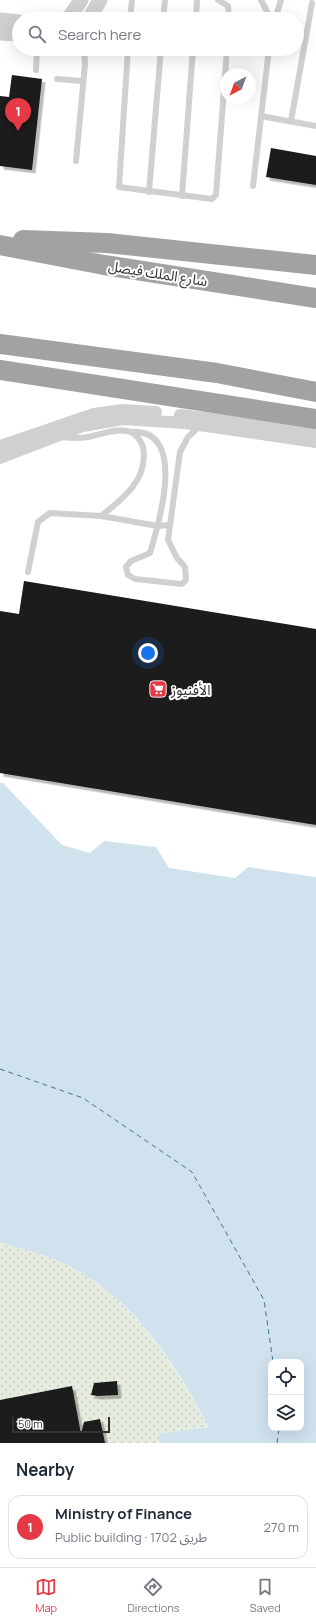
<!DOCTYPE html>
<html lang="en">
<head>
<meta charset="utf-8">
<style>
	:root { --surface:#fff; --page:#f2f2f3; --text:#1f2937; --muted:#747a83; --line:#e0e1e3; --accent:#e63946 }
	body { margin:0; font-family:Manrope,"Noto Sans Arabic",sans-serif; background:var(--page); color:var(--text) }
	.controls { position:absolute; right:12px; bottom:12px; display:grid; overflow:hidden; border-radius:8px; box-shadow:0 4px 16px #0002 }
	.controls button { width:36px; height:36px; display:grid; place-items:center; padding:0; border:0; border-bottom:1px solid var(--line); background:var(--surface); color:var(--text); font:20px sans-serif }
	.compass { position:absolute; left:220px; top:68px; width:36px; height:36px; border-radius:50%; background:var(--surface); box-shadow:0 4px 16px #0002; rotate:221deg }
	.scale { position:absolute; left:12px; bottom:10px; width:98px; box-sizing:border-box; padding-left:4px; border:2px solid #333; border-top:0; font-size:11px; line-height:14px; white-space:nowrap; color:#333; -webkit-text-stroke:3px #fff; paint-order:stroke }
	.you { position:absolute; left:148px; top:653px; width:14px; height:14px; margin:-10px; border:3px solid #fff; border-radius:50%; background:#1a73e8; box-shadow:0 0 0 6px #1a73e833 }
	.badge { display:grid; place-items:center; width:26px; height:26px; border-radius:50%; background:var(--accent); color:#fff; font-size:13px; font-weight:700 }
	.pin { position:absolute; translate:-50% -33px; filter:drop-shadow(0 1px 2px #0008) }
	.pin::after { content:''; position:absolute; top:21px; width:14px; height:12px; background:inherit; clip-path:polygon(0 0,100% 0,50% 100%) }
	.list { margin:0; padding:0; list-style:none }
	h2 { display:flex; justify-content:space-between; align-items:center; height:52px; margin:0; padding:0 16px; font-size:17px }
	h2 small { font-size:13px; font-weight:400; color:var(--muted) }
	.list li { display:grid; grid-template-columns:26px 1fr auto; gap:12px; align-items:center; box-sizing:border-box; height:64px; margin:0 8px 8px; padding:0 8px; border:1px solid var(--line); border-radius:12px }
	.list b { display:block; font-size:15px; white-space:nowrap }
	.list p { margin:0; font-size:13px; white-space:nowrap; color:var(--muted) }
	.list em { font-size:13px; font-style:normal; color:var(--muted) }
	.icon { flex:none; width:22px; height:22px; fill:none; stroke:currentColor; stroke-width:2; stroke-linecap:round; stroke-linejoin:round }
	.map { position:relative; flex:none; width:316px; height:1443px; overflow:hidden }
	.search { position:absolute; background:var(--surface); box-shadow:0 4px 16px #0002; left:12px; right:12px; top:12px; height:44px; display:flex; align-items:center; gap:10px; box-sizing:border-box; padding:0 14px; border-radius:22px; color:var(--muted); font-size:15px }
	.sheet { height:124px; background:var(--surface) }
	nav { display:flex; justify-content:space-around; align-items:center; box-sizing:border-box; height:56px; border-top:1px solid var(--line); background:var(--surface); font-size:11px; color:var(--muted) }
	nav a { display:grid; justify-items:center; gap:2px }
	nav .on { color:var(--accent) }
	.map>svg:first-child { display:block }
	.grass { fill:url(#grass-dots) }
	.water { fill:#cfe2ee; fill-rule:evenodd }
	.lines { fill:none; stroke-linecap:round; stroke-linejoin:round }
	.ferry { stroke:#3f7597; stroke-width:1; stroke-dasharray:5 4; stroke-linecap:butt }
	.building { fill:#1a1a1a; filter:url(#shadow) }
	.service { stroke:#d0d0d0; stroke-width:6 }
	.minor { stroke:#d0d0d0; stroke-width:12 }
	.tertiary { stroke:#d0d0d0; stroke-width:15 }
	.trunk { stroke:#a2a2a2; stroke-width:20 }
	.labels { text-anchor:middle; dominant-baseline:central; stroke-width:4; stroke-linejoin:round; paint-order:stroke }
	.street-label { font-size:14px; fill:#333; stroke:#fff }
	.poi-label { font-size:14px; fill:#333; stroke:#fff; text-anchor:start }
</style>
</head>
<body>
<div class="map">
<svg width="316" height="1443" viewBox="0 0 316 1443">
	<defs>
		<pattern id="grass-dots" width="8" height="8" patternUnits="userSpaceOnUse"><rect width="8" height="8" fill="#e6ecdf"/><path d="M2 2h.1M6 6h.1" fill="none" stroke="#c6cbc0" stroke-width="1.8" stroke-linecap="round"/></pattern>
		<filter id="shadow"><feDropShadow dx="3.5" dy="3.5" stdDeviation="0" flood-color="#0004"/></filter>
	</defs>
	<rect width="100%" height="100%" fill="#fff"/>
	<path class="grass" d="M 0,1242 C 20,1249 41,1253 61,1262 C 134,1297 171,1360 209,1427 L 158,1434 L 160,1443 L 0,1443 Z"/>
	<path class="water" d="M 0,783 L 3,783 L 62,845 L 90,853 L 104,841 L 156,847 L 169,868 L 235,878 L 248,867 L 316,877 L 316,1443 L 160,1443 L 158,1434 L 209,1427 C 172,1359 133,1296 61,1262 C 41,1253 20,1249 0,1242 ZM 271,1362 L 301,1362 L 301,1428 L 271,1428 Z"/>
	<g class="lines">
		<g class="ferry">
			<polyline points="0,1069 83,1098 192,1172 264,1300 273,1362"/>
			<polyline points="277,1443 279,1428"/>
		</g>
	</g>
	<g class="building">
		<polygon points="12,75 42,79 32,170 0,166 0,96 9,97"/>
		<polygon points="271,148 316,156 316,185 266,177"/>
		<polygon points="24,581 316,629 316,825 0,773 0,611 19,614"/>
		<polygon points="117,1381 118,1395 98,1396 91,1395 94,1383"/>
		<polygon points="72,1386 81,1434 84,1422 100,1419 105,1443 0,1443 0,1400"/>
	</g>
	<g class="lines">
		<g class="service">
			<polyline points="218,0 228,6 229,19"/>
			<polyline points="261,0 271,19"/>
			<polyline points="130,19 132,0"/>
			<polyline points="163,19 165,0"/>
			<polyline points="196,19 197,0"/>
			<polyline points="275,19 281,0"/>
			<polyline points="128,49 119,187 212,199 216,195 227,49"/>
			<polyline points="36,70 37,49"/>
			<polyline points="57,79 82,81"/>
			<polyline points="261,116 316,126"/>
			<polyline points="291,121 312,3"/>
			<polyline points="76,161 85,64 84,49"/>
			<polyline points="253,186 269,49"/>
			<polyline points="149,192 161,49"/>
			<polyline points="182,196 193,49"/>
			<path d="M 131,432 C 188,428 159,523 150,553 L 131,561 L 126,567 L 128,575 L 135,579 L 182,584 L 186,580 L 185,567 L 177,558 L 168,540 L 180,452 L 188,437 L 200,426"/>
			<path d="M 60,437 C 69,438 79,439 88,437 C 100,435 114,428 127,431 C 135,432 141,440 143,447 C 149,479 123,499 101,516"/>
			<polyline points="28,572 38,522 50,513 101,516 158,526 170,525"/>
		</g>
		<g class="minor">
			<polyline points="180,415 316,432"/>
			<polyline points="0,446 94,414 122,410 156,412"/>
			<polyline points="0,458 83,426 123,419 185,423 316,442"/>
		</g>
		<g class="tertiary">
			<polyline points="66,19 71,15 81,0"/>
			<polyline points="89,19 100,0"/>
			<polyline points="0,20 19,22"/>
			<polyline points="0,33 19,34"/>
		</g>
		<g class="trunk">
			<polyline points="23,240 107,243 316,265"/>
			<polyline points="0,245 104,265 316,298"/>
			<polyline points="0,344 217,373 316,392"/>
			<polyline points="0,370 316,419"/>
		</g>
	</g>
	<defs>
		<symbol id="supermarket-square" viewBox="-11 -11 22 22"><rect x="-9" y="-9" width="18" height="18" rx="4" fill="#e63946" stroke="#fff"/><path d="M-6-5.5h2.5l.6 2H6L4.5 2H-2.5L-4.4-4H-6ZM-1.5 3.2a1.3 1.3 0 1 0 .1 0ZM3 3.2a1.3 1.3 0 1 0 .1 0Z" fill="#fff"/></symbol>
	</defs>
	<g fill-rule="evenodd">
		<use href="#supermarket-square" x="148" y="679" width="20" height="20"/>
	</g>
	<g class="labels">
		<g class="street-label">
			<text transform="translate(158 273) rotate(9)">شارع الملك فيصل</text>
		</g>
		<g class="poi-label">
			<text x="171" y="689">الأفنيوز</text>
		</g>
	</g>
</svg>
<div class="controls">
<button><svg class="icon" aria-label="locate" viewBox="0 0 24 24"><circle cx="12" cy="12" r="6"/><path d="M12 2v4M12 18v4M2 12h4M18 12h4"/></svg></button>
<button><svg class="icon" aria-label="layers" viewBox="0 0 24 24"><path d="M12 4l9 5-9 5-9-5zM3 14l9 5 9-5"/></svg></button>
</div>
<svg class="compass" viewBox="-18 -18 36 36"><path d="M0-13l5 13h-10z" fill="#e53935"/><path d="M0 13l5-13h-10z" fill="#747a83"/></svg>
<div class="scale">50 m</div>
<div class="you"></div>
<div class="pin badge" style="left:18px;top:131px">1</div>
<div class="search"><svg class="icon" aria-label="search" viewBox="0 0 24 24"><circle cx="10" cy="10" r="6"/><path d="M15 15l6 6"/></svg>Search here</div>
</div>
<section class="sheet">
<h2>Nearby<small></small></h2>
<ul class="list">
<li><span class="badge">1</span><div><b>Ministry of Finance</b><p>Public building · طريق 1702</p></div><em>270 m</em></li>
</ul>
</section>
<nav>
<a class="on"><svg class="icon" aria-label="map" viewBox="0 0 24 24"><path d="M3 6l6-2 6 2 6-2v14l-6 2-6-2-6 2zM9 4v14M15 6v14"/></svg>Map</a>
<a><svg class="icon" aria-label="directions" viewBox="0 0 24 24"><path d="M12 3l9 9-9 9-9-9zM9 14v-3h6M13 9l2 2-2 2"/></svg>Directions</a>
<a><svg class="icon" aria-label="saved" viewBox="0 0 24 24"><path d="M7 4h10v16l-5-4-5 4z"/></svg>Saved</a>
</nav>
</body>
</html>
